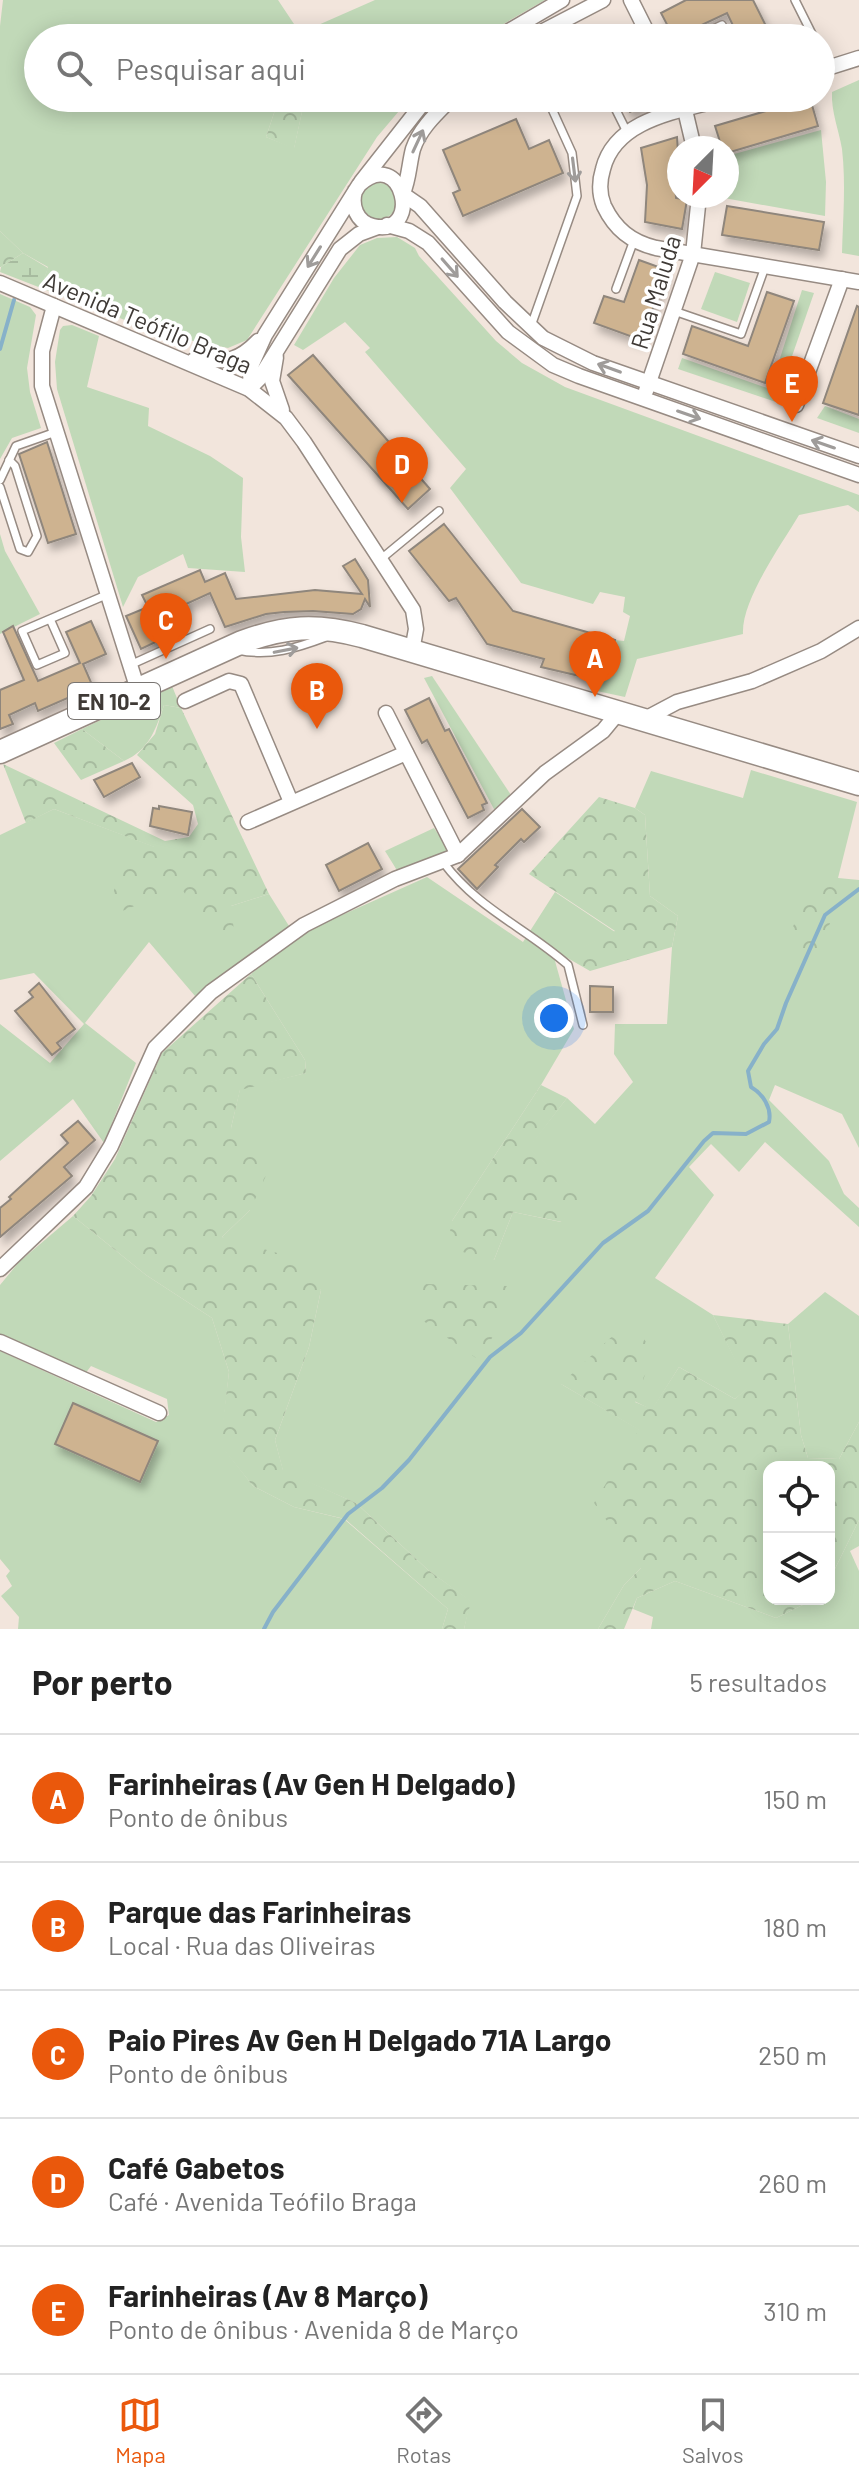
<!DOCTYPE html>
<html lang="pt">
<head>
<meta charset="utf-8">
<style>
	:root { --surface:#fff; --page:#f6f6f6; --text:#222; --muted:#767676; --line:#e0e0e0; --accent:#ea580c }
	body { margin:0; font-family:Barlow,sans-serif; background:var(--page); color:var(--text) }
	.controls { position:absolute; right:24px; bottom:24px; display:grid; overflow:hidden; border-radius:16px; box-shadow:0 4px 20px #0003 }
	.controls button { width:72px; height:72px; display:grid; place-items:center; padding:0; border:0; border-bottom:2px solid var(--line); background:var(--surface); color:var(--text); font:40px sans-serif }
	.compass { position:absolute; left:667px; top:136px; width:72px; height:72px; border-radius:50%; background:var(--surface); box-shadow:0 4px 20px #0003; rotate:204deg }
	.you { position:absolute; left:554px; top:1018px; width:28px; height:28px; margin:-20px; border:6px solid #fff; border-radius:50%; background:#1a73e8; box-shadow:0 0 0 12px #1a73e833 }
	.badge { display:grid; place-items:center; width:52px; height:52px; border-radius:50%; background:var(--accent); color:#fff; font-size:26px; font-weight:700 }
	.pin { position:absolute; translate:-50% -66px; filter:drop-shadow(0 2px 4px #0008) }
	.pin::after { content:''; position:absolute; top:42px; width:28px; height:24px; background:inherit; clip-path:polygon(0 0,100% 0,50% 100%) }
	.list { margin:0; padding:0; list-style:none }
	h2 { display:flex; justify-content:space-between; align-items:center; height:104px; margin:0; padding:0 32px; font-size:34px }
	h2 small { font-size:26px; font-weight:400; color:var(--muted) }
	.list li { display:grid; grid-template-columns:52px 1fr auto; gap:24px; align-items:center; box-sizing:border-box; height:128px; padding:0 32px; border-top:2px solid var(--line) }
	.list b { display:block; font-size:30px; white-space:nowrap }
	.list p { margin:0; font-size:26px; white-space:nowrap; color:var(--muted) }
	.list em { font-size:26px; font-style:normal; color:var(--muted) }
	.icon { flex:none; width:44px; height:44px; fill:none; stroke:currentColor; stroke-width:2; stroke-linecap:round; stroke-linejoin:round }
	.map { position:relative; flex:none; width:859px; height:1629px; overflow:hidden }
	.search { position:absolute; background:var(--surface); box-shadow:0 4px 20px #0003; left:24px; right:24px; top:24px; height:88px; display:flex; align-items:center; gap:20px; box-sizing:border-box; padding:0 28px; border-radius:44px; color:var(--muted); font-size:30px }
	.sheet { height:744px; background:var(--surface) }
	nav { display:flex; justify-content:space-around; align-items:center; box-sizing:border-box; height:112px; border-top:2px solid var(--line); background:var(--surface); font-size:22px; color:var(--muted) }
	nav a { display:grid; justify-items:center; gap:4px }
	nav .on { color:var(--accent) }
	.map>svg:first-child { display:block }
	.green { fill:#c1d9b8 }
	.forest { fill:url(#forest-crowns) }
	.wetland { fill:url(#wetland-marsh) }
	.lines { fill:none; stroke-linecap:round; stroke-linejoin:round }
	.stream { stroke:#87b1c9; stroke-width:4 }
	.building { fill:#ceb390; stroke:#8f867c; stroke-width:2; filter:url(#shadow) }
	.lane-casing { stroke:#978b83; stroke-width:10 }
	.street-casing { stroke:#978b83; stroke-width:17 }
	.primary-casing { stroke:#978b83; stroke-width:25 }
	.lane { stroke:#fff; stroke-width:7 }
	.street { stroke:#fff; stroke-width:14 }
	.primary { stroke:#fff; stroke-width:22 }
	.oneway { stroke:#9f9c9a }
	.labels { text-anchor:middle; dominant-baseline:central; stroke-width:7; stroke-linejoin:round; paint-order:stroke }
	.shield { fill:#fff; stroke:#797572; stroke-width:2 }
	.shield-label { font-size:22px; font-weight:bold; fill:#3f3a36 }
	.street-label { font-size:24px; fill:#3f3a36; stroke:#fff }
</style>
</head>
<body>
<div class="map">
<svg width="859" height="1629" viewBox="0 0 859 1629">
	<defs>
		<pattern id="forest-crowns" width="20" height="18" patternUnits="userSpaceOnUse" patternTransform="scale(2)"><rect width="20" height="18" fill="#c1d9b8"/><path d="M2 6a3 3 0 1 1 6 0M12 15a3 3 0 1 1 6 0" fill="none" stroke="#a7bb9f"/></pattern>
		<pattern id="wetland-marsh" width="20" height="14" patternUnits="userSpaceOnUse" patternTransform="scale(2)"><rect width="20" height="14" fill="#c1d9b8"/><path d="M1 5h8M5 5V1M11 12h8M15 12V8" fill="none" stroke="#a7bb9f"/></pattern>
		<filter id="shadow"><feDropShadow dx="4" dy="7" stdDeviation="4" flood-color="#0004"/></filter>
	</defs>
	<rect width="100%" height="100%" fill="#f2e5dc"/>
	<g class="green">
		<polygon points="3,0 278,0 300,33 375,0 545,0 479,38 38,38 38,98 279,98 266,137 294,148 305,98 410,98 377,137 247,340 228,348 164,335 41,288 48,267 23,253 0,231 0,26"/>
		<path d="M 859,80 L 859,256 L 842,253 C 843,218 846,184 842,149 C 839,130 831,112 832,92 Z"/>
		<polygon points="821,130 826,182 825,216 724,198 727,196 727,156"/>
		<circle cx="379" cy="201" r="18"/>
		<path d="M 397,237 L 415,248 L 419,256 L 496,341 L 522,363 L 565,387 L 859,495 L 859,512 L 848,505 L 799,515 C 782,544 741,600 743,634 L 637,659 L 625,697 L 597,691 L 615,640 L 624,641 L 630,616 L 623,612 L 625,597 L 600,592 L 593,604 L 521,583 L 450,488 L 466,469 L 365,352 L 370,348 L 345,322 L 303,350 L 294,345 L 334,278 L 360,245 L 377,238 Z"/>
		<polygon points="715,272 750,283 737,322 701,309"/>
		<polygon points="802,290 814,293 776,402 678,369 682,358 770,389"/>
		<polygon points="0,294 30,307 36,315 27,368 30,392 41,428 12,438 0,459"/>
		<polygon points="72,325 99,336 87,387 149,408 148,426 210,456 243,478 241,537 245,572 188,568 183,554 138,577 123,607 57,389 55,362 60,330 63,326"/>
		<polygon points="825,406 859,419 859,433 817,418"/>
		<polygon points="0,534 5,551 40,614 0,634"/>
		<polygon points="432,676 511,795 495,811 424,678"/>
		<path d="M 172,686 L 181,708 L 164,705 C 156,729 149,750 124,761 L 82,729 Z"/>
		<polygon points="751,770 857,802 838,878 859,880 859,1148 842,1114 775,1085 769,1100 829,1161 844,1194 859,1208 859,1227 765,1142 739,1172 711,1144 689,1167 714,1195 655,1278 713,1315 749,1387 735,1399 679,1367 652,1410 634,1401 561,1384 640,1430 641,1568 624,1585 598,1629 464,1629 470,1601 428,1570 356,1503 283,1471 275,1440 309,1347 321,1290 222,1237 250,1210 231,1128 240,1089 306,1073 305,1060 251,974 295,936 427,877 523,942 555,892 615,932 555,961 574,1029 541,1085 452,1221 494,1260 513,1212 561,1222 582,1197 528,1148 567,1098 595,1124 633,1082 614,1054 615,1024 667,1024 672,947 678,916 650,896 645,815 635,808 651,771 743,798"/>
		<polygon points="54,809 155,847 180,886 231,906 269,894 289,926 195,996 149,942 85,1023 136,1063 104,1143 73,1099 0,1161 0,1024 50,1063 84,1024 34,973 0,980 0,835"/>
		<polygon points="434,828 447,847 445,854 398,872 385,851"/>
		<polygon points="73,1216 146,1275 212,1318 229,1372 221,1445 253,1486 294,1507 344,1519 448,1609 442,1629 18,1629 19,1617 1,1596 12,1586 6,1576 10,1571 0,1559 0,1351 156,1422 169,1415 167,1399 91,1366 85,1374 0,1336 0,1285 19,1262"/>
		<polygon points="825,1292 859,1316 859,1422 839,1459 808,1458 801,1435 788,1324"/>
		<polygon points="859,1520 859,1546 850,1551 859,1571 859,1629 651,1629 653,1617 633,1609 637,1598 675,1581 776,1618 815,1599 829,1599 829,1581"/>
	</g>
	<g class="forest">
		<polygon points="279,98 305,98 294,149 266,137"/>
		<polygon points="0,231 23,253 1,267 0,267"/>
		<polygon points="164,705 181,708 269,894 231,906 234,931 212,929 180,887 120,912 110,905 121,865 154,847 54,809 26,823 3,764 165,841 189,837 198,824 193,805 137,755 155,734"/>
		<polygon points="82,729 124,761 81,780 54,743"/>
		<polygon points="599,797 635,808 645,815 650,896 678,916 672,947 590,971 564,956 615,931 529,874"/>
		<polygon points="816,877 844,888 816,958 783,948"/>
		<polygon points="251,974 305,1060 306,1073 240,1090 231,1128 270,1167 250,1210 222,1237 288,1256 321,1290 309,1347 275,1440 283,1470 356,1503 428,1570 471,1601 464,1629 442,1629 448,1609 345,1519 294,1507 253,1486 220,1445 229,1372 212,1318 146,1275 73,1216 91,1196 115,1159 162,1053"/>
		<polygon points="541,1085 567,1098 529,1148 583,1197 562,1222 513,1212 494,1260 447,1248 452,1221"/>
		<polygon points="422,1284 508,1286 513,1295 489,1344 476,1358 422,1320 418,1308"/>
		<polygon points="713,1315 788,1324 801,1435 808,1458 839,1459 859,1422 859,1520 829,1581 829,1467 769,1467 769,1599 815,1599 776,1618 675,1581 637,1598 624,1629 598,1629 624,1585 641,1568 594,1503 639,1430 561,1384 620,1329 639,1331 653,1353 635,1402 652,1409 679,1367 735,1399 748,1387"/>
	</g>
	<polygon class="wetland" points="23,253 48,268 41,288 0,272 1,267"/>
	<g class="lines">
		<g class="stream">
			<polyline points="0,349 14,300"/>
			<path d="M 264,1629 L 273,1612 L 348,1514 L 382,1488 L 409,1460 L 490,1357 L 521,1333 L 603,1243 L 648,1211 L 704,1141 L 713,1133 L 746,1134 L 769,1122 C 772,1108 763,1094 751,1087 L 748,1071 L 764,1044 L 777,1029 L 786,1003 L 825,915 L 859,889"/>
		</g>
	</g>
	<g class="building">
		<polygon points="686,0 753,0 772,38 739,38 727,13 674,38 661,13"/>
		<polygon points="623,98 659,98 630,112"/>
		<polygon points="810,98 818,126 727,153 727,148 722,148 715,126"/>
		<polygon points="516,119 529,149 549,140 563,173 463,216 453,193 460,190 443,150"/>
		<polygon points="677,137 679,167 674,168 676,198 687,200 682,229 645,222 647,185 641,148"/>
		<polygon points="727,206 824,222 819,250 722,235"/>
		<polygon points="639,260 667,270 641,340 594,323 604,296 624,302"/>
		<polygon points="767,292 794,301 765,383 683,354 692,326 748,346"/>
		<polygon points="857,306 859,307 859,415 823,403"/>
		<polygon points="313,355 430,489 408,509 288,375"/>
		<polygon points="47,442 76,534 48,543 19,454"/>
		<polygon points="444,524 513,611 615,640 601,681 541,667 544,659 487,644 456,598 449,601 409,551"/>
		<polygon points="355,559 368,580 370,607 365,599 361,609 353,614 313,611 284,612 266,614 225,627 210,593 153,619 162,639 141,649 126,616 148,607 142,595 200,570 205,582 225,573 236,599 315,590 362,594 343,566"/>
		<polygon points="91,621 106,654 83,664 93,687 38,711 35,703 9,715 13,724 0,729 0,690 24,680 3,632 13,626 38,681 80,663 66,632"/>
		<polygon points="429,698 445,731 449,729 487,803 482,805 484,810 468,818 427,740 422,743 405,710"/>
		<polygon points="132,763 140,777 104,797 94,780"/>
		<polygon points="159,806 192,812 188,835 150,826 153,808 159,809"/>
		<polygon points="522,809 540,827 524,842 521,839 495,865 498,867 477,889 458,869"/>
		<polygon points="368,843 382,869 339,891 326,865"/>
		<polygon points="39,983 75,1029 57,1043 61,1048 52,1055 15,1011 33,997 29,992"/>
		<polygon points="590,986 613,987 613,1012 590,1012"/>
		<polygon points="78,1121 95,1140 64,1167 72,1176 0,1237 0,1208 11,1199 9,1197 68,1143 61,1135"/>
		<polygon points="73,1403 158,1441 140,1482 55,1444"/>
	</g>
	<g class="lines">
		<defs>
			<g id="lane">
				<polyline points="795,0 814,38"/>
				<polyline points="695,38 722,25 729,38"/>
				<polyline points="821,52 828,67"/>
				<polyline points="610,98 627,132"/>
				<polyline points="616,289 634,240"/>
				<polyline points="674,311 741,334 765,267"/>
				<polyline points="531,326 577,196 572,153 547,98"/>
				<polyline points="0,480 16,446 56,432"/>
				<polyline points="0,487 20,549 28,552 37,536 15,466 9,460"/>
				<polyline points="381,559 439,511"/>
				<polyline points="50,619 65,653 37,665 22,631 106,595"/>
				<path d="M 238,650 C 269,657 297,648 326,637"/>
				<polyline points="130,665 210,629"/>
				<path d="M 443,862 C 479,910 525,927 568,965 L 583,1025"/>
			</g>
			<g id="street">
				<polyline points="631,0 650,38"/>
				<polyline points="497,38 562,0"/>
				<polyline points="530,38 603,0"/>
				<polyline points="821,70 859,58"/>
				<polyline points="679,98 685,110 694,148"/>
				<path d="M 726,98 C 683,111 616,117 603,169 C 599,182 599,194 604,206 C 615,229 631,242 656,248 L 859,282"/>
				<polyline points="361,182 427,98"/>
				<path d="M 403,193 C 409,179 409,164 413,149 C 420,128 437,113 452,98"/>
				<polyline points="404,195 420,206 505,302 543,338 593,363 859,456"/>
				<polyline points="387,225 409,231 428,243 508,332 553,365 579,376 859,475"/>
				<polyline points="0,283 249,389 286,418 304,442 413,610 416,629 412,651"/>
				<polyline points="54,306 42,351 42,386 138,690"/>
				<polyline points="276,357 272,381 282,410"/>
				<path d="M 194,360 C 224,361 236,364 258,341"/>
				<polyline points="250,388 259,379 340,249 359,234 378,227"/>
				<path d="M 249,389 L 252,364 L 265,335 L 359,185 C 403,144 424,238 373,226 C 356,222 351,205 355,191"/>
				<polyline points="646,391 693,254 699,196"/>
				<polyline points="796,405 842,279"/>
				<polyline points="185,701 229,681 241,684 291,802"/>
				<polyline points="386,713 458,855"/>
				<polyline points="643,720 677,702 752,681 821,651 859,628"/>
				<polyline points="248,822 406,753"/>
				<polyline points="0,1269 86,1187 111,1146 155,1048 211,992 304,925 395,879 458,855 545,773 603,731 617,714"/>
				<polyline points="0,1342 159,1413"/>
			</g>
			<path id="primary" d="M 0,752 L 242,642 C 286,626 316,624 362,636 L 859,784"/>
		</defs>
		<use href="#lane" class="lane-casing"/>
		<use href="#street" class="street-casing"/>
		<use href="#primary" class="primary-casing"/>
		<use href="#lane" class="lane"/>
		<use href="#street" class="street"/>
		<use href="#primary" class="primary"/>
	</g>
	<defs><path id="oneway-shaft" d="M-6 0H5M1.5-3L5.5 0L1.5 3" fill="none" stroke-width="1.6" stroke-linecap="round" stroke-linejoin="round" transform="scale(2)"/></defs>
	<g class="oneway">
		<use href="#oneway-shaft" transform="translate(418 141) rotate(-65)"/>
		<use href="#oneway-shaft" transform="translate(574 170) rotate(83)"/>
		<use href="#oneway-shaft" transform="translate(314 257) rotate(122)"/>
		<use href="#oneway-shaft" transform="translate(450 268) rotate(49)"/>
		<use href="#oneway-shaft" transform="translate(609 368) rotate(-160)"/>
		<use href="#oneway-shaft" transform="translate(689 415) rotate(19)"/>
		<use href="#oneway-shaft" transform="translate(823 444) rotate(-161)"/>
		<use href="#oneway-shaft" transform="translate(286 650) rotate(-11)"/>
	</g>
	<g class="labels">
		<rect class="shield" x="68" y="683" width="92" height="36" rx="6"/>
		<g class="shield-label">
			<text x="114" y="701">EN 10-2</text>
		</g>
		<g class="street-label">
			<text transform="translate(655 292) rotate(-73)">Rua Maluda</text>
			<text transform="translate(148 322) rotate(23)">Avenida Teófilo Braga</text>
		</g>
	</g>
</svg>
<div class="controls">
<button><svg class="icon" aria-label="locate" viewBox="0 0 24 24"><circle cx="12" cy="12" r="6"/><path d="M12 2v4M12 18v4M2 12h4M18 12h4"/></svg></button>
<button><svg class="icon" aria-label="layers" viewBox="0 0 24 24"><path d="M12 4l9 5-9 5-9-5zM3 14l9 5 9-5"/></svg></button>
</div>
<svg class="compass" viewBox="-18 -18 36 36"><path d="M0-13l5 13h-10z" fill="#e53935"/><path d="M0 13l5-13h-10z" fill="#767676"/></svg>
<div class="you"></div>
<div class="pin badge" style="left:595px;top:697px">A</div>
<div class="pin badge" style="left:317px;top:729px">B</div>
<div class="pin badge" style="left:166px;top:659px">C</div>
<div class="pin badge" style="left:402px;top:503px">D</div>
<div class="pin badge" style="left:792px;top:422px">E</div>
<div class="search"><svg class="icon" aria-label="search" viewBox="0 0 24 24"><circle cx="10" cy="10" r="6"/><path d="M15 15l6 6"/></svg>Pesquisar aqui</div>
</div>
<section class="sheet">
<h2>Por perto<small>5 resultados</small></h2>
<ul class="list">
<li><span class="badge">A</span><div><b>Farinheiras (Av Gen H Delgado)</b><p>Ponto de ônibus</p></div><em>150 m</em></li>
<li><span class="badge">B</span><div><b>Parque das Farinheiras</b><p>Local · Rua das Oliveiras</p></div><em>180 m</em></li>
<li><span class="badge">C</span><div><b>Paio Pires Av Gen H Delgado 71A Largo</b><p>Ponto de ônibus</p></div><em>250 m</em></li>
<li><span class="badge">D</span><div><b>Café Gabetos</b><p>Café · Avenida Teófilo Braga</p></div><em>260 m</em></li>
<li><span class="badge">E</span><div><b>Farinheiras (Av 8 Março)</b><p>Ponto de ônibus · Avenida 8 de Março</p></div><em>310 m</em></li>
</ul>
</section>
<nav>
<a class="on"><svg class="icon" aria-label="map" viewBox="0 0 24 24"><path d="M3 6l6-2 6 2 6-2v14l-6 2-6-2-6 2zM9 4v14M15 6v14"/></svg>Mapa</a>
<a><svg class="icon" aria-label="directions" viewBox="0 0 24 24"><path d="M12 3l9 9-9 9-9-9zM9 14v-3h6M13 9l2 2-2 2"/></svg>Rotas</a>
<a><svg class="icon" aria-label="saved" viewBox="0 0 24 24"><path d="M7 4h10v16l-5-4-5 4z"/></svg>Salvos</a>
</nav>
</body>
</html>
